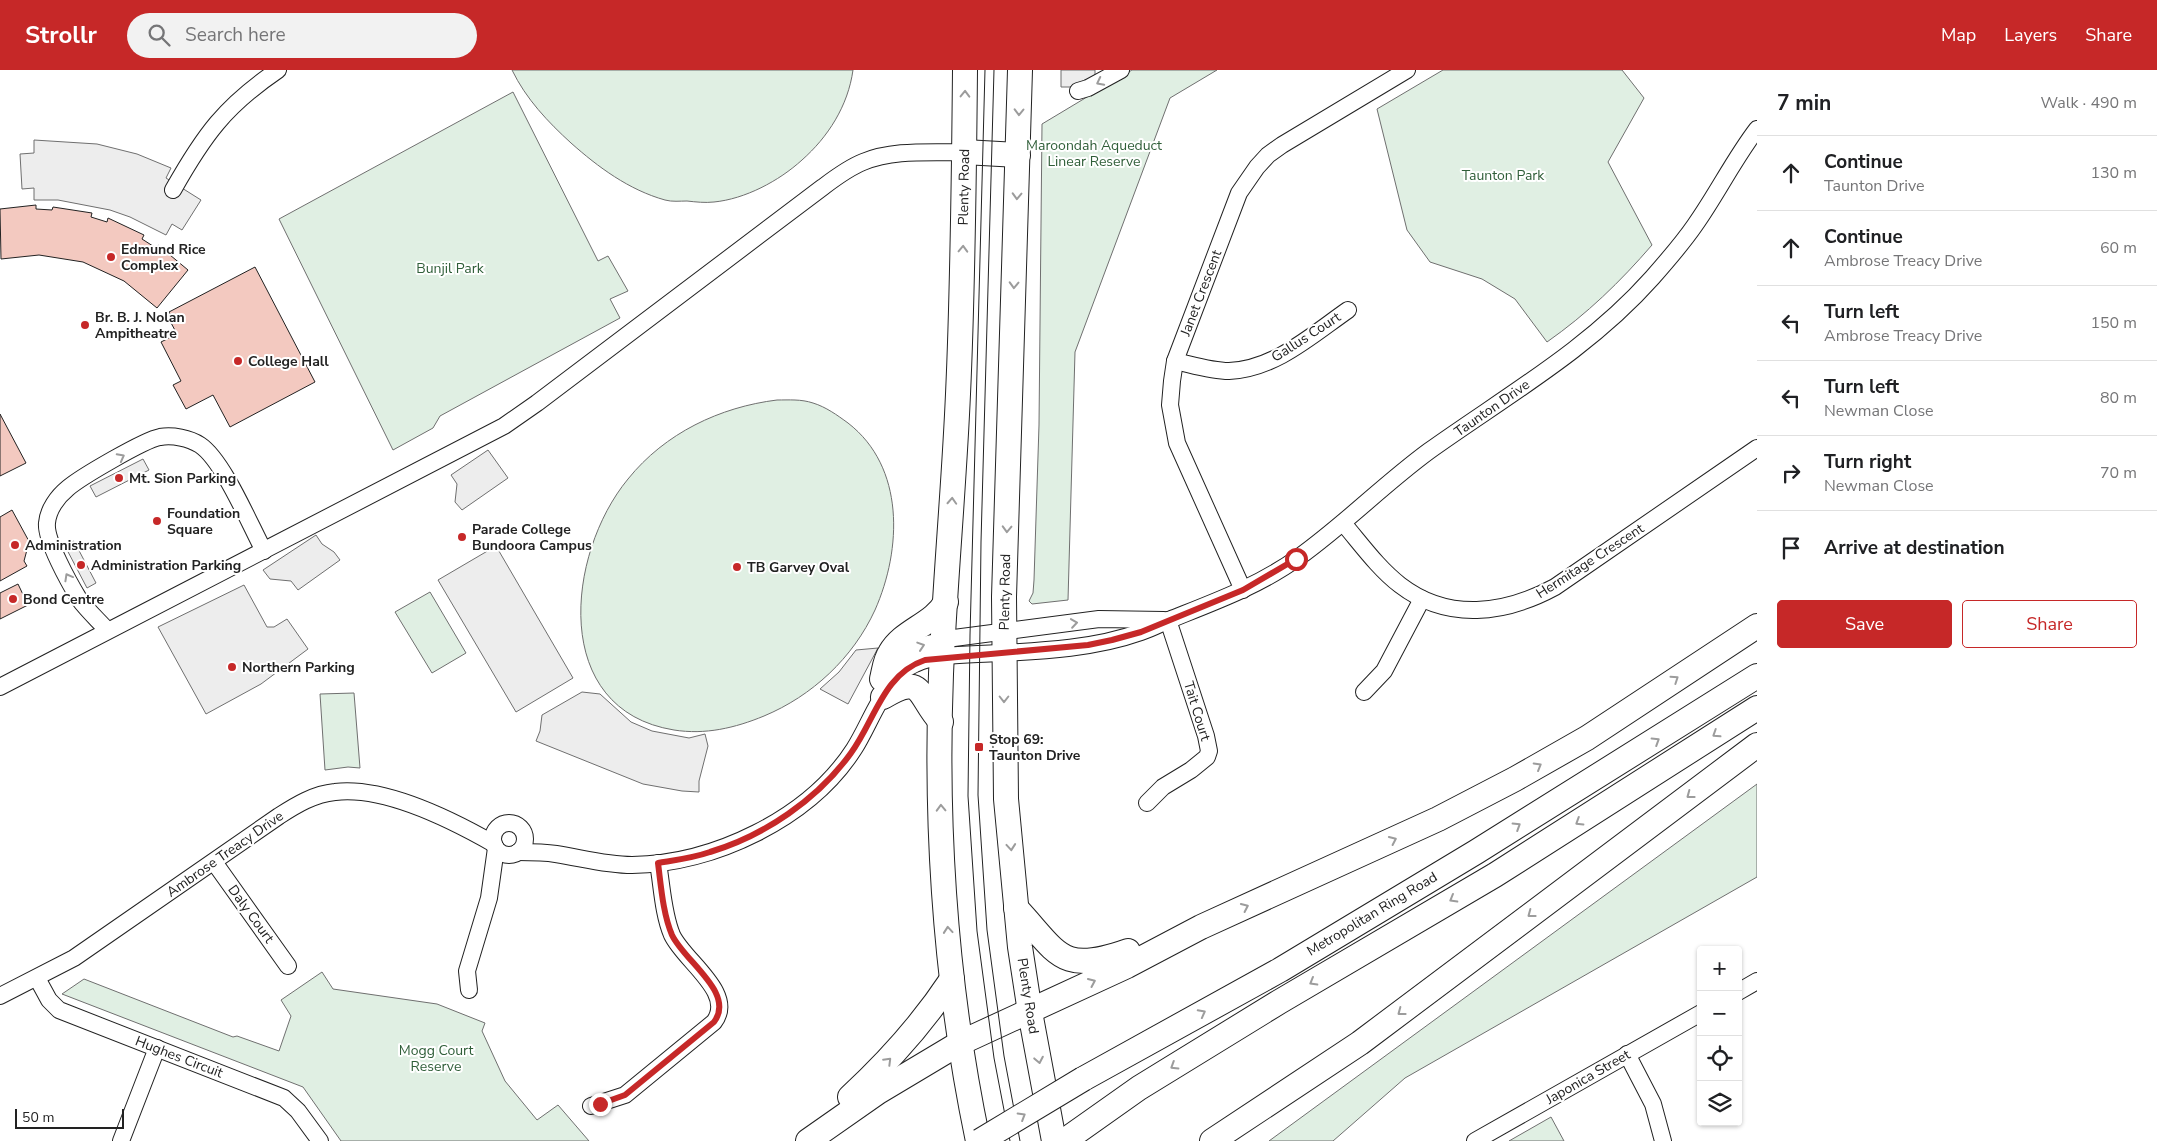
<!DOCTYPE html>
<html lang="en">
<head>
<meta charset="utf-8">
<style>
	:root { --surface:#fff; --page:#f2f2f2; --text:#202124; --muted:#757577; --line:#e0e0e0; --accent:#c62828 }
	body { margin:0; font-family:"Nunito Sans",sans-serif; background:var(--page); color:var(--text) }
	.controls { position:absolute; right:15px; bottom:15px; display:grid; overflow:hidden; border-radius:5px; box-shadow:0 1px 4px #0004 }
	.controls button { width:45px; height:45px; display:grid; place-items:center; padding:0; border:0; border-bottom:1px solid var(--line); background:var(--surface); color:var(--text); font:25px sans-serif }
	.scale { position:absolute; left:15px; bottom:12px; width:109px; box-sizing:border-box; padding-left:5px; border:2px solid #222; border-top:0; font-size:14px; line-height:18px; white-space:nowrap; color:#222; -webkit-text-stroke:4px #fff; paint-order:stroke }
	.stop { position:absolute; width:15px; height:15px; margin:-11px; border:4px solid #c62828; border-radius:50%; background:#fff }
	.stop.end { background:#c62828; border-color:#fff; box-shadow:0 1px 5px #0008 }
	.list { margin:0; padding:0; list-style:none }
	h2 { display:flex; justify-content:space-between; align-items:center; height:65px; margin:0; padding:0 20px; font-size:21px }
	h2 small { font-size:16px; font-weight:400; color:var(--muted) }
	.list li { display:grid; grid-template-columns:32px 1fr auto; gap:15px; align-items:center; box-sizing:border-box; height:75px; padding:0 20px; border-top:1px solid var(--line) }
	.list b { display:block; font-size:19px; white-space:nowrap }
	.list p { margin:0; font-size:16px; white-space:nowrap; color:var(--muted) }
	.list em { font-size:16px; font-style:normal; color:var(--muted) }
	.actions { display:flex; gap:10px; padding:15px 20px }
	.actions a { flex:1; padding:11px 0; border:1px solid var(--accent); border-radius:5px; text-align:center; font-size:18px; color:var(--accent) }
	.actions .main { background:var(--accent); color:#fff }
	.icon { flex:none; width:28px; height:28px; fill:none; stroke:currentColor; stroke-width:2; stroke-linecap:round; stroke-linejoin:round }
	.map { position:relative; flex:none; width:1757px; height:1071px; overflow:hidden }
	header { display:flex; align-items:center; gap:30px; box-sizing:border-box; height:70px; padding:0 25px; background:var(--accent); color:#fff }
	header strong { font-size:24px }
	nav { display:flex; gap:28px; margin-inline-start:auto; font-size:18px }
	.search { width:350px; height:45px; background:var(--page); display:flex; align-items:center; gap:12px; box-sizing:border-box; padding:0 18px; border-radius:28px; color:var(--muted); font-size:19px }
	main { display:flex }
	aside { flex:1; background:var(--surface) }
	.map>svg:first-child { display:block }
	.green { fill:#e0efe3; stroke:#6f6f6f }
	.parking { fill:#ededed; stroke:#6f6f6f }
	.building { fill:#f3c9c0; stroke:#222 }
	.lines { fill:none; stroke-linecap:round; stroke-linejoin:round }
	.minor-casing { stroke:#222; stroke-width:18 }
	.highway-casing { stroke:#222; stroke-width:26 }
	.minor { stroke:#fff; stroke-width:16 }
	.highway { stroke:#fff; stroke-width:24 }
	.tram { stroke:#222; stroke-width:1 }
	.highway-bridge-casing { stroke:#222; stroke-width:26; stroke-linecap:butt }
	.highway-bridge { stroke:#fff; stroke-width:24 }
	.oneway { stroke:#9c9c9c }
	.route { stroke:#c62828; stroke-width:6 }
	.poi-dot { fill:#c62828; stroke:#fff; stroke-width:2 }
	.labels { text-anchor:middle; dominant-baseline:central; stroke-width:4; stroke-linejoin:round; paint-order:stroke }
	.park-label { font-size:14px; fill:#2f5e38; stroke:#fff }
	.street-label { font-size:14px; fill:#222; stroke:#fff }
	.poi-label { font-size:14px; font-weight:bold; fill:#222; stroke:#fff; text-anchor:start }
</style>
</head>
<body>
<header>
<strong>Strollr</strong>
<div class="search"><svg class="icon" aria-label="search" viewBox="0 0 24 24"><circle cx="10" cy="10" r="6"/><path d="M15 15l6 6"/></svg>Search here</div>
<nav><a>Map</a><a>Layers</a><a>Share</a></nav>
</header>
<main>
<div class="map">
<svg width="1757" height="1071" viewBox="0 0 1757 1071">
	<rect width="100%" height="100%" fill="#fff"/>
	<g class="green">
		<path d="M 512,0 L 853,0 C 848,36 828,67 802,90 C 779,111 745,129 714,132 C 705,133 696,132 687,131 C 680,131 672,132 665,130 C 629,120 598,97 571,73 C 548,52 526,29 512,0 Z"/>
		<polygon points="1132,0 1217,0 1170,28 1075,282 1068,530 1032,534 1029,531 1033,523 1034,510 1039,355 1042,54"/>
		<path d="M 1443,0 L 1622,0 L 1644,28 L 1608,92 L 1652,175 C 1620,212 1587,244 1547,272 L 1515,229 L 1482,209 L 1430,192 L 1407,160 L 1377,39 Z"/>
		<polygon points="513,22 598,191 608,186 628,221 610,229 620,248 440,346 433,358 393,380 279,149"/>
		<path d="M 777,330 C 789,330 801,329 813,333 C 826,337 837,345 848,353 C 905,397 902,479 875,540 C 853,588 812,626 764,646 C 735,658 705,665 674,660 C 550,640 566,484 628,409 C 665,363 720,337 777,330 Z"/>
		<polygon points="430,522 466,583 432,603 395,542"/>
		<polygon points="354,623 360,698 348,697 325,700 320,624"/>
		<polygon points="1757,714 1757,807 1405,1008 1333,1071 1269,1071"/>
		<polygon points="322,902 333,919 437,934 485,953 482,961 505,1011 537,1050 558,1035 589,1071 341,1071 303,1017 62,924 84,909 233,967 237,966 279,981 291,946 281,930"/>
		<polygon points="1551,1047 1564,1071 1509,1071"/>
	</g>
	<g class="parking">
		<polygon points="1061,0 1095,0 1095,10 1085,10 1071,17 1061,17"/>
		<polygon points="34,70 97,74 137,84 171,98 166,108 201,130 182,160 172,154 166,165 130,147 110,140 58,130 34,130 34,118 22,119 20,84 34,83"/>
		<polygon points="488,380 508,408 462,440 455,432 457,414 451,405"/>
		<polygon points="143,389 149,400 96,427 90,416"/>
		<polygon points="316,465 322,474 334,482 340,490 298,520 291,511 270,509 263,500"/>
		<polygon points="74,471 96,513 87,518 65,476"/>
		<polygon points="496,476 573,608 516,642 438,510"/>
		<polygon points="244,515 267,557 274,557 287,549 308,579 261,614 206,644 158,557"/>
		<polygon points="878,578 848,634 820,619 839,602 856,580"/>
		<polygon points="582,622 600,624 631,652 652,661 689,668 705,664 708,676 699,711 699,722 682,721 643,714 536,671 540,661 542,645"/>
	</g>
	<g class="building">
		<polygon points="36,135 36,139 52,140 53,137 92,143 91,147 107,152 108,148 144,165 142,169 156,178 158,175 188,200 157,238 124,211 83,192 39,185 1,189 0,139"/>
		<polygon points="255,197 315,312 230,357 213,325 186,339 173,315 181,311 161,272 177,264 170,251 173,250 169,242"/>
		<polygon points="0,344 26,393 0,406"/>
		<polygon points="12,440 31,475 28,476 24,491 27,496 0,511 0,447"/>
		<polygon points="18,514 28,535 0,549 0,523"/>
	</g>
	<g class="lines">
		<defs>
			<g id="minor">
				<polyline points="1078,21 1088,18 1121,0"/>
				<path d="M 173,120 C 204,65 225,36 278,0"/>
				<path d="M 1175,291 C 1193,295 1211,301 1229,301 C 1275,299 1312,265 1348,240"/>
				<path d="M 1343,453 C 1361,474 1378,498 1400,515 C 1448,552 1505,544 1555,517 L 1757,378"/>
				<polyline points="1243,520 1177,373 1170,335 1172,311 1175,291 1239,123 1257,97 1268,85 1282,75 1407,0"/>
				<path d="M 107,560 C 98,550 87,540 79,529 C 70,514 45,470 47,453 C 48,440 57,427 68,418 C 81,407 144,370 160,367 C 173,365 189,368 200,375 C 223,390 250,455 264,481"/>
				<polyline points="888,602 908,581 919,576 954,568 1099,549 1164,550"/>
				<path d="M 0,617 L 504,356 L 537,333 L 823,117 C 835,108 848,98 863,92 C 894,79 931,83 964,82"/>
				<polyline points="1364,622 1384,601 1422,529"/>
				<polyline points="1147,733 1163,717 1191,700 1207,687 1209,681 1206,666 1168,550"/>
				<circle cx="509" cy="769" r="16"/>
				<path d="M 518,782 C 531,782 544,782 556,784 C 582,788 605,795 632,795 C 713,794 809,749 854,679 C 871,653 885,606 915,594 C 939,583 971,585 998,583 C 1045,581 1096,578 1141,562 C 1150,559 1160,554 1169,550 C 1214,532 1259,516 1299,487 C 1345,454 1384,414 1429,381 C 1506,326 1589,279 1652,208 C 1667,191 1682,174 1695,155 C 1717,124 1734,89 1757,59"/>
				<polyline points="214,792 288,896"/>
				<polyline points="37,908 49,930 59,940 284,1028 298,1041 320,1071"/>
				<polyline points="469,920 467,901 489,828 496,778"/>
				<polyline points="1738,922 1757,911"/>
				<path d="M 0,926 L 74,888 L 279,746 C 296,735 314,724 335,722 C 384,716 452,750 494,774"/>
				<polyline points="1627,984 1653,1034 1663,1071"/>
				<path d="M 591,1036 L 625,1025 L 714,952 C 736,923 684,891 672,865 C 663,844 662,816 658,793"/>
				<polyline points="121,1071 157,978"/>
				<polyline points="1475,1071 1701,943"/>
			</g>
			<g id="highway">
				<path d="M 965,0 C 964,108 963,216 958,324 C 954,417 945,511 941,604 C 935,760 946,918 978,1071"/>
				<polyline points="1020,0 1004,527 1006,729 1020,877 1030,942 1054,1071"/>
				<polyline points="964,82 1018,85"/>
				<path d="M 882,609 C 884,601 885,590 890,583 C 903,560 933,555 946,532"/>
				<path d="M 883,627 C 924,602 917,626 941,652"/>
				<path d="M 1016,838 C 1059,884 1060,905 1128,881"/>
				<polyline points="1083,1009 1280,900 1476,782 1757,606"/>
				<path d="M 850,1027 C 889,991 923,953 952,909"/>
				<polyline points="808,1071 878,1022 960,973 1127,896 1201,857 1438,749 1515,709 1587,668 1757,556"/>
				<polyline points="1064,1071 1139,1018 1279,932 1495,805 1757,638"/>
				<polyline points="1212,1071 1360,973 1757,675"/>
			</g>
		</defs>
		<use href="#minor" class="minor-casing"/>
		<use href="#highway" class="highway-casing"/>
		<use href="#minor" class="minor"/>
		<use href="#highway" class="highway"/>
		<g class="tram">
			<polyline points="985,0 970,565 968,726 977,861 994,988 1010,1071"/>
			<polyline points="994,0 981,472 978,725 987,860 1004,986 1020,1071"/>
		</g>
		<defs>
			<polyline id="highway-bridge" points="980,1071 1083,1009"/>
		</defs>
		<use href="#highway-bridge" class="highway-bridge-casing"/>
		<use href="#highway-bridge" class="highway-bridge"/>
	</g>
	<defs><path id="oneway-chevron" d="M-2-3.5L2.5 0L-2 3.5" fill="none" stroke-width="1.6" stroke-linecap="round" stroke-linejoin="round" transform="scale(1.25)"/></defs>
	<g class="oneway">
		<use href="#oneway-chevron" transform="translate(1100 12) rotate(153)"/>
		<use href="#oneway-chevron" transform="translate(965 24) rotate(-89)"/>
		<use href="#oneway-chevron" transform="translate(1019 42) rotate(91)"/>
		<use href="#oneway-chevron" transform="translate(1017 126) rotate(92)"/>
		<use href="#oneway-chevron" transform="translate(963 179) rotate(-88)"/>
		<use href="#oneway-chevron" transform="translate(1014 215) rotate(92)"/>
		<use href="#oneway-chevron" transform="translate(121 387) rotate(-28)"/>
		<use href="#oneway-chevron" transform="translate(952 431) rotate(-87)"/>
		<use href="#oneway-chevron" transform="translate(1007 459) rotate(92)"/>
		<use href="#oneway-chevron" transform="translate(68 507) rotate(-119)"/>
		<use href="#oneway-chevron" transform="translate(1074 553) rotate(-8)"/>
		<use href="#oneway-chevron" transform="translate(921 576) rotate(-18)"/>
		<use href="#oneway-chevron" transform="translate(1675 609) rotate(-34)"/>
		<use href="#oneway-chevron" transform="translate(1004 629) rotate(90)"/>
		<use href="#oneway-chevron" transform="translate(1716 664) rotate(147)"/>
		<use href="#oneway-chevron" transform="translate(1656 671) rotate(-32)"/>
		<use href="#oneway-chevron" transform="translate(1538 696) rotate(-30)"/>
		<use href="#oneway-chevron" transform="translate(1690 725) rotate(143)"/>
		<use href="#oneway-chevron" transform="translate(941 738) rotate(-92)"/>
		<use href="#oneway-chevron" transform="translate(1579 752) rotate(148)"/>
		<use href="#oneway-chevron" transform="translate(1517 756) rotate(-32)"/>
		<use href="#oneway-chevron" transform="translate(1393 770) rotate(-25)"/>
		<use href="#oneway-chevron" transform="translate(1011 777) rotate(85)"/>
		<use href="#oneway-chevron" transform="translate(1453 829) rotate(150)"/>
		<use href="#oneway-chevron" transform="translate(1245 837) rotate(-25)"/>
		<use href="#oneway-chevron" transform="translate(1531 844) rotate(143)"/>
		<use href="#oneway-chevron" transform="translate(948 860) rotate(-95)"/>
		<use href="#oneway-chevron" transform="translate(1092 912) rotate(-24)"/>
		<use href="#oneway-chevron" transform="translate(1313 912) rotate(150)"/>
		<use href="#oneway-chevron" transform="translate(1401 942) rotate(143)"/>
		<use href="#oneway-chevron" transform="translate(1202 943) rotate(-28)"/>
		<use href="#oneway-chevron" transform="translate(1039 990) rotate(79)"/>
		<use href="#oneway-chevron" transform="translate(888 991) rotate(-45)"/>
		<use href="#oneway-chevron" transform="translate(1174 996) rotate(148)"/>
		<use href="#oneway-chevron" transform="translate(1022 1046) rotate(-31)"/>
	</g>
	<g class="lines">
		<path class="route" d="M 600,1034 L 625,1025 L 714,952 C 736,923 684,891 672,865 C 663,844 661,816 658,793 C 676,790 693,788 710,782 C 764,766 818,729 851,683 C 875,650 883,604 925,590 L 1088,575 L 1112,570 L 1141,562 L 1243,520 L 1296,489"/>
	</g>
	<g class="poi-dot">
		<circle cx="111" cy="187" r="5"/>
		<circle cx="85" cy="255" r="5"/>
		<circle cx="238" cy="291" r="5"/>
		<circle cx="119" cy="408" r="5"/>
		<circle cx="157" cy="451" r="5"/>
		<circle cx="462" cy="467" r="5"/>
		<circle cx="15" cy="475" r="5"/>
		<circle cx="81" cy="495" r="5"/>
		<circle cx="737" cy="497" r="5"/>
		<circle cx="13" cy="529" r="5"/>
		<circle cx="232" cy="597" r="5"/>
		<rect x="974" y="672" width="10" height="10" rx="2.5"/>
	</g>
	<g class="labels">
		<g class="park-label">
			<text x="1094" y="75">Maroondah Aqueduct<tspan x="1094" dy="16">Linear Reserve</tspan></text>
			<text x="1503" y="105">Taunton Park</text>
			<text x="450" y="198">Bunjil Park</text>
			<text x="436" y="980">Mogg Court<tspan x="436" dy="16">Reserve</tspan></text>
		</g>
		<g class="street-label">
			<text transform="translate(964 117) rotate(-89)">Plenty Road</text>
			<text transform="translate(1201 223) rotate(-69)">Janet Crescent</text>
			<text transform="translate(1306 267) rotate(-33)">Gallus Court</text>
			<text transform="translate(1492 338) rotate(-35)">Taunton Drive</text>
			<text transform="translate(1590 491) rotate(-33)">Hermitage Crescent</text>
			<text transform="translate(1005 522) rotate(-89)">Plenty Road</text>
			<text transform="translate(1197 641) rotate(73)">Tait Court</text>
			<text transform="translate(225 784) rotate(-35)">Ambrose Treacy Drive</text>
			<text transform="translate(251 844) rotate(54)">Daly Court</text>
			<text transform="translate(1372 844) rotate(-31)">Metropolitan Ring Road</text>
			<text transform="translate(1028 926) rotate(81)">Plenty Road</text>
			<text transform="translate(179 987) rotate(21)">Hughes Circuit</text>
			<text transform="translate(1588 1007) rotate(-30)">Japonica Street</text>
		</g>
		<g class="poi-label">
			<text x="121" y="179">Edmund Rice<tspan x="121" dy="16">Complex</tspan></text>
			<text x="95" y="247">Br. B. J. Nolan<tspan x="95" dy="16">Ampitheatre</tspan></text>
			<text x="248" y="291">College Hall</text>
			<text x="129" y="408">Mt. Sion Parking</text>
			<text x="167" y="443">Foundation<tspan x="167" dy="16">Square</tspan></text>
			<text x="472" y="459">Parade College<tspan x="472" dy="16">Bundoora Campus</tspan></text>
			<text x="25" y="475">Administration</text>
			<text x="91" y="495">Administration Parking</text>
			<text x="747" y="497">TB Garvey Oval</text>
			<text x="23" y="529">Bond Centre</text>
			<text x="242" y="597">Northern Parking</text>
			<text x="989" y="669">Stop 69:<tspan x="989" dy="16">Taunton Drive</tspan></text>
		</g>
	</g>
</svg>
<div class="controls">
<button>+</button>
<button>−</button>
<button><svg class="icon" aria-label="locate" viewBox="0 0 24 24"><circle cx="12" cy="12" r="6"/><path d="M12 2v4M12 18v4M2 12h4M18 12h4"/></svg></button>
<button><svg class="icon" aria-label="layers" viewBox="0 0 24 24"><path d="M12 4l9 5-9 5-9-5zM3 14l9 5 9-5"/></svg></button>
</div>
<div class="scale">50 m</div>
<div class="stop" style="left:1296px;top:489px"></div>
<div class="stop end" style="left:600px;top:1034px"></div>
</div>
<aside>
<h2>7 min<small>Walk · 490 m</small></h2>
<ul class="list">
<li><svg class="icon" aria-label="ahead" viewBox="0 0 24 24"><path d="M12 20V5M6 11l6-6 6 6"/></svg><div><b>Continue</b><p>Taunton Drive</p></div><em>130 m</em></li>
<li><svg class="icon" aria-label="ahead" viewBox="0 0 24 24"><path d="M12 20V5M6 11l6-6 6 6"/></svg><div><b>Continue</b><p>Ambrose Treacy Drive</p></div><em>60 m</em></li>
<li><svg class="icon" aria-label="left" viewBox="0 0 24 24"><path d="M17 20v-9H6M10 6l-5 5 5 5"/></svg><div><b>Turn left</b><p>Ambrose Treacy Drive</p></div><em>150 m</em></li>
<li><svg class="icon" aria-label="left" viewBox="0 0 24 24"><path d="M17 20v-9H6M10 6l-5 5 5 5"/></svg><div><b>Turn left</b><p>Newman Close</p></div><em>80 m</em></li>
<li><svg class="icon" aria-label="right" viewBox="0 0 24 24"><path d="M7 20v-9h11M14 6l5 5-5 5"/></svg><div><b>Turn right</b><p>Newman Close</p></div><em>70 m</em></li>
<li><svg class="icon" aria-label="arrive" viewBox="0 0 24 24"><path d="M6 21V4h12l-3 4 3 4H6"/></svg><div><b>Arrive at destination</b></div></li>
</ul>
<div class="actions"><a class="main">Save</a><a>Share</a></div>
</aside>
</main>
</body>
</html>
